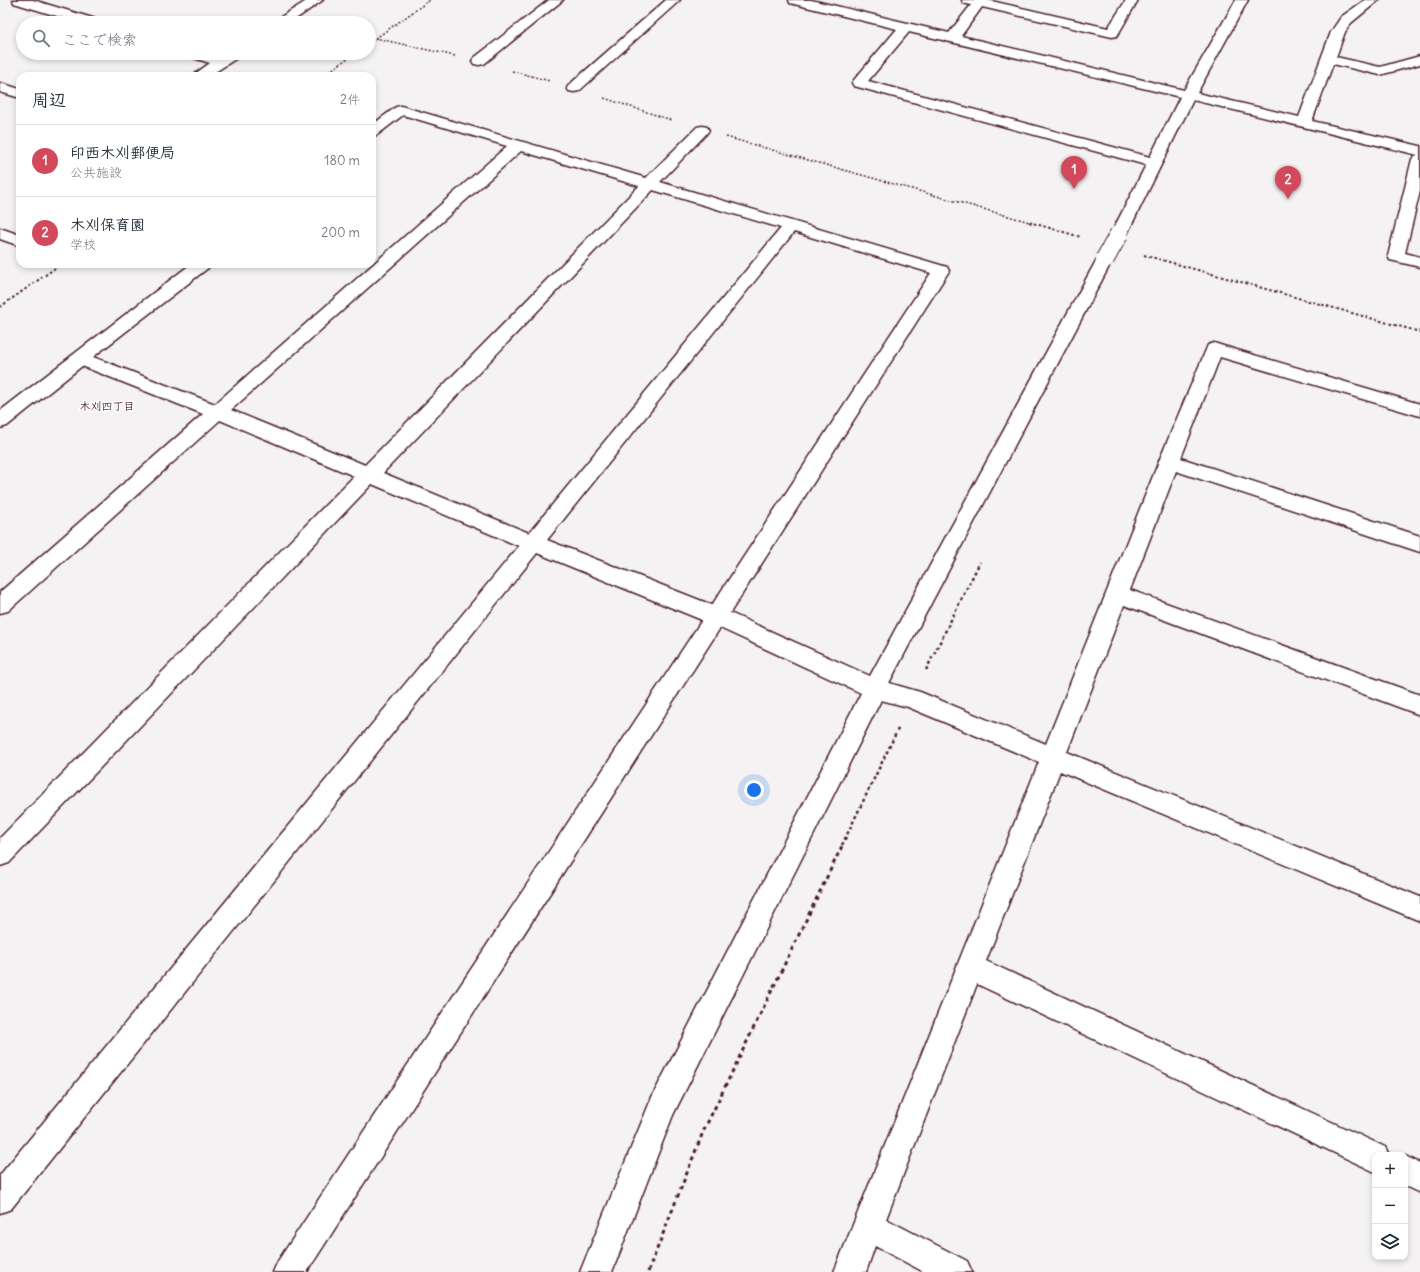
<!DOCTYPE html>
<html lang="ja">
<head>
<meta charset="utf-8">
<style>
	:root { --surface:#fff; --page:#f6f6f7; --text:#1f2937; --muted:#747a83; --line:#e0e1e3; --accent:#d1495b }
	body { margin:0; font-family:Delius,"Klee One",sans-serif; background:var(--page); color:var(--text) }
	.controls { position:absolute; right:12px; bottom:12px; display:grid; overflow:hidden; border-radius:8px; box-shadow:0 2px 6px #0003 }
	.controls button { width:36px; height:36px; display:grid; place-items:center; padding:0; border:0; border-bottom:1px solid var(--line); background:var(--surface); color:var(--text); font:20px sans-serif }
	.you { position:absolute; left:754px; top:790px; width:14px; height:14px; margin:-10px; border:3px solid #fff; border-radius:50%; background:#1a73e8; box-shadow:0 0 0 6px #1a73e833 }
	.badge { display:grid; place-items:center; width:26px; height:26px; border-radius:50%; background:var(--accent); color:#fff; font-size:13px; font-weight:700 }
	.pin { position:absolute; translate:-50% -33px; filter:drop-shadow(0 1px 2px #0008) }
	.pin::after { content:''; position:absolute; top:21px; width:14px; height:12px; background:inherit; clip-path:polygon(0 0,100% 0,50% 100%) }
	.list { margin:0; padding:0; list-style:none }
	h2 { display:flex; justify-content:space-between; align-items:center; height:52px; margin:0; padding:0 16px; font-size:17px }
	h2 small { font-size:13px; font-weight:400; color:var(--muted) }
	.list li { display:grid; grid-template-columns:26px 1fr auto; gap:12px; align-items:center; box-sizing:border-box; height:72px; padding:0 16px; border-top:1px solid var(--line) }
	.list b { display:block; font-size:15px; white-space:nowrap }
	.list p { margin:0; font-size:13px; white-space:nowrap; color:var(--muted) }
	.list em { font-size:13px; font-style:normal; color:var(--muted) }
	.icon { flex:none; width:22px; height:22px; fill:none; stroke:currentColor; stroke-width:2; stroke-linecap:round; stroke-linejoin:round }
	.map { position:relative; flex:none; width:1420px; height:1272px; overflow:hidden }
	.search { position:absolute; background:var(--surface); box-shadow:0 2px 6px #0003; left:16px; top:16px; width:360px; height:44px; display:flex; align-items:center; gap:10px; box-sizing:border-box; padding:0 14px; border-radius:22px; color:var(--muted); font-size:15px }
	.panel { position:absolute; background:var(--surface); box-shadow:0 2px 6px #0003; left:16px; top:72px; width:360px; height:196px; border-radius:12px }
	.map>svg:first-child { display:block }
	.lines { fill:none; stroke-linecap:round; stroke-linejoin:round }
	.minor-casing { stroke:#4a1f2b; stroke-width:3 }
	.path-far3 { stroke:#4a1f2b; stroke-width:1.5; stroke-dasharray:2 2; stroke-linecap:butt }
	.path-far2 { stroke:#4a1f2b; stroke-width:2; stroke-dasharray:2.5 2.5; stroke-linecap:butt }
	.path-far1 { stroke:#4a1f2b; stroke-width:2.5; stroke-dasharray:3 3; stroke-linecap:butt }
	.path { stroke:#4a1f2b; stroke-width:3; stroke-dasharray:4 4; stroke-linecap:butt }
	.minor { fill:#fff; fill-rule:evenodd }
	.minor-bridge-casing { stroke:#4a1f2b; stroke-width:20; stroke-linecap:butt }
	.minor-bridge { stroke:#fff; stroke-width:18 }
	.labels { text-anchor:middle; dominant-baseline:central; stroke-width:3; stroke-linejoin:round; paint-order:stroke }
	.neighbourhood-label { font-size:11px; font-weight:bold; fill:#4a1f2b; stroke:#fff }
</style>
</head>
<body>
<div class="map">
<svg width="1420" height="1272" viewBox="0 0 1420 1272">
	<rect width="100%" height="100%" fill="#f4f2f2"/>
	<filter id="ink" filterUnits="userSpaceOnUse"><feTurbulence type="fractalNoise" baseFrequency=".025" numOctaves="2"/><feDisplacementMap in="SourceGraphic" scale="8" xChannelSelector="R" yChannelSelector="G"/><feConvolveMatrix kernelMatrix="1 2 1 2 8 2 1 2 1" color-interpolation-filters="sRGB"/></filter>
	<g filter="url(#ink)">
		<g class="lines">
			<defs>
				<g id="minor">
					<polygon points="13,0 33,0 99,20 101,23 80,23 14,3"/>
					<polygon points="308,0 323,0 290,23 274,23 276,20"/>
					<polygon points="549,0 563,0 484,64 479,65 474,64 472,61 474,58"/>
					<polygon points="666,0 680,0 579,91 574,92 569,91 567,88 569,85"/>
					<path d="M 789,0 L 811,0 L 949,33 L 971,5 L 963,3 L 962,0 L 987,0 L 1108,28 L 1126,0 L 1138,0 L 1117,36 L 1112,37 L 982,7 L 961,36 L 1184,90 L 1236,0 L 1248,0 L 1197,93 L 1299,117 L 1331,32 L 1341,17 L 1365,0 L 1379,0 L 1351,23 L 1345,32 L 1336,57 L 1380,67 L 1420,56 L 1420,64 L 1380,75 L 1333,64 L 1312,121 L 1420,146 L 1420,191 L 1405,253 L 1420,257 L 1420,267 L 1390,260 L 1388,256 L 1412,159 L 1415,156 L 1418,155 L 1193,100 L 1127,234 L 1125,237 L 1119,239 L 1113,237 L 1111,234 L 1146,165 L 854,86 L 852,83 L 854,80 L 897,29 L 790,3 ZM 909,32 L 1180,97 L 1150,157 L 868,81 Z"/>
					<polygon points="185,53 206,53 219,57 226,53 242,53 240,56 209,76 192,76 210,63 187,56"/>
					<polygon points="0,83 20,89 20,98 0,92"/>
					<path d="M 401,106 L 646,178 L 697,127 L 702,126 L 707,127 L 709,130 L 707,133 L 660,182 L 947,267 L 949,271 L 730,613 L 870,676 L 1097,259 L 1099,255 L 1105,254 L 1111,255 L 1113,259 L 889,683 L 920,692 L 1046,744 L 1159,461 L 1208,345 L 1214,343 L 1220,345 L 1420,404 L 1420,416 L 1220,357 L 1181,458 L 1420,536 L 1420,552 L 1176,471 L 1130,590 L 1420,695 L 1420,715 L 1124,605 L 1067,752 L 1420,897 L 1420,921 L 1060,771 L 986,961 L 1385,1147 L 1389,1155 L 1375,1155 L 1375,1172 L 977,984 L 886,1219 L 967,1261 L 972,1272 L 924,1272 L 875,1246 L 866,1272 L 834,1272 L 1039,762 L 908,707 L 881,700 L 673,1115 L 612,1272 L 580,1272 L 652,1097 L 861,693 L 720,628 L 307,1272 L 273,1272 L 278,1261 L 702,620 L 537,553 L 11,1209 L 0,1213 L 0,1175 L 519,546 L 372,484 L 9,863 L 0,866 L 0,838 L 354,476 L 220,420 L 8,611 L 0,613 L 0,592 L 203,414 L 82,366 L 7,426 L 0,428 L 0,411 L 191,264 L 210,264 L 208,268 L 93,357 L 215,404 L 507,146 L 403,115 L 377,135 L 372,136 L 372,125 L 396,107 ZM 521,151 L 639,186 L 365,465 L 231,410 ZM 653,190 L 781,228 L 529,533 L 383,473 ZM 794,232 L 931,273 L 712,605 L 547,540 Z"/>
					<polygon points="0,228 20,235 20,246 0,239"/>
					<polygon points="1405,1156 1420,1163 1420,1193 1405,1186"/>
				</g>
			</defs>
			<use href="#minor" class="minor-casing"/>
			<g class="path-far3">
				<polyline points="375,38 455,56"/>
				<polyline points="369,43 430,0"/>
				<polyline points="512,71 550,81"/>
				<polyline points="323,76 355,53"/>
				<polyline points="604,98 671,120"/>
				<polyline points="726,137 1033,223"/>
			</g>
			<g class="path-far2">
				<polyline points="1029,222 1081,237"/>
				<polyline points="1144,255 1420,332"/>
				<polyline points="0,307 61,264"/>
			</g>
			<g class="path-far1">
				<polyline points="926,670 980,562"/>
				<polyline points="842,845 899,727"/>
			</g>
			<polyline class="path" points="648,1272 703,1132 843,844"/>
			<use href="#minor" class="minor"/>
			<defs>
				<polyline id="minor-bridge" points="1105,259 1119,234"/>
			</defs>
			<use href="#minor-bridge" class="minor-bridge-casing"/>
			<use href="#minor-bridge" class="minor-bridge"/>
		</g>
	</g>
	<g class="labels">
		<g class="neighbourhood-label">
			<text x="107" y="406">木刈四丁目</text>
		</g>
	</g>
</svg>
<div class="controls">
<button>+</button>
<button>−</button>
<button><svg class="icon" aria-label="layers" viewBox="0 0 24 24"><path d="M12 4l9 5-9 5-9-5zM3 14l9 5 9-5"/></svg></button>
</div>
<div class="you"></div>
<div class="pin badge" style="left:1074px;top:189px">1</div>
<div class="pin badge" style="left:1288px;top:199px">2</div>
<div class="search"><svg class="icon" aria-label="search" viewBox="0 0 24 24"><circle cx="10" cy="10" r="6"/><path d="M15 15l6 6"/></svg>ここで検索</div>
<section class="panel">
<h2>周辺<small>2件</small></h2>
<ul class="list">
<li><span class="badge">1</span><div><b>印西木刈郵便局</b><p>公共施設</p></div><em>180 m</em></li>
<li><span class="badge">2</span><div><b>木刈保育園</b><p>学校</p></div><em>200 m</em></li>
</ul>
</section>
</div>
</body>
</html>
